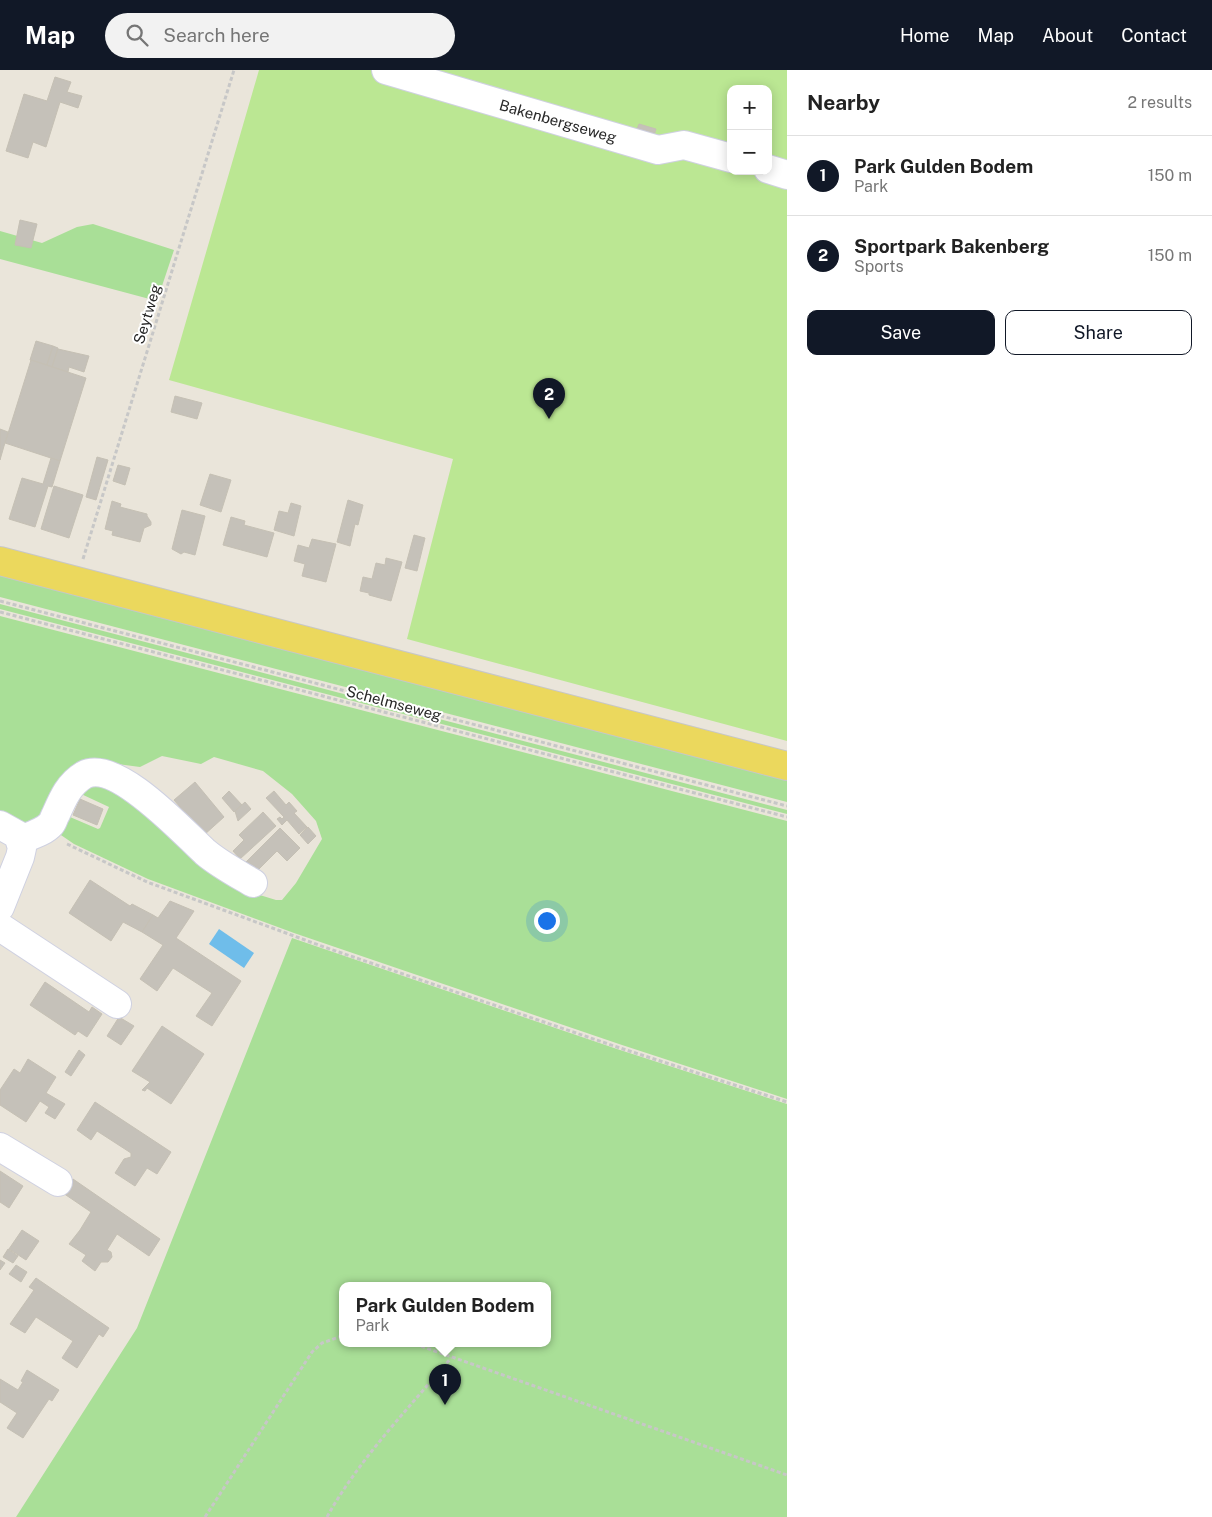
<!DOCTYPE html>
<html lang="en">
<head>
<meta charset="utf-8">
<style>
	:root { --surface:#fff; --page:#f2f2f2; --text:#222; --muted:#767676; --line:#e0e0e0; --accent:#111827 }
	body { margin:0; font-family:"Public Sans",sans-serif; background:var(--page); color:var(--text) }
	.controls { position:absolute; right:15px; top:15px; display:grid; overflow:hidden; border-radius:10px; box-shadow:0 2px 12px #0003 }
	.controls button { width:45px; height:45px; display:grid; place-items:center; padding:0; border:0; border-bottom:1px solid var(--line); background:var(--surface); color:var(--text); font:25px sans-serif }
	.you { position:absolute; left:546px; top:850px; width:18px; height:18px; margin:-12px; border:4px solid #fff; border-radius:50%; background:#1a73e8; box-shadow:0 0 0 8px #1a73e833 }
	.badge { display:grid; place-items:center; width:32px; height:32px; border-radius:50%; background:var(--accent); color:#fff; font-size:16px; font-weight:700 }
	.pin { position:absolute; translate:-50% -41px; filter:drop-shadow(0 1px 2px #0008) }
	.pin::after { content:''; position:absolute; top:26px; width:18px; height:15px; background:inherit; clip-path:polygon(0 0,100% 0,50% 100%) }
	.popup { position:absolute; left:339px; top:1212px; width:212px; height:65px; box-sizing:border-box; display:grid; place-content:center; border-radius:10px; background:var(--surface); filter:drop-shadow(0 1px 4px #0005); font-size:16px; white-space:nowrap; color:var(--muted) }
	.popup b { font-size:19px; color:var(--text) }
	.popup::after { content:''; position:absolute; left:50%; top:100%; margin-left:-10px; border:10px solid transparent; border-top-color:var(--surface) }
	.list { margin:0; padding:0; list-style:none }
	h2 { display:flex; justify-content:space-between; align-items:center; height:65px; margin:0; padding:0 20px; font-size:21px }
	h2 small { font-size:16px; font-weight:400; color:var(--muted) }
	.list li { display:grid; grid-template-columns:32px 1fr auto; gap:15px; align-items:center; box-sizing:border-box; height:80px; padding:0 20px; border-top:1px solid var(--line) }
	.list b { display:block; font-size:19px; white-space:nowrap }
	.list p { margin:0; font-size:16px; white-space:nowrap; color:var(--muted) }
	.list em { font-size:16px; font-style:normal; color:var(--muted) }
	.actions { display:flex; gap:10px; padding:15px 20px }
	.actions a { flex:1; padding:11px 0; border:1px solid var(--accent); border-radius:10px; text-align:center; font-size:18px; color:var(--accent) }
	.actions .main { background:var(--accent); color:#fff }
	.icon { flex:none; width:28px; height:28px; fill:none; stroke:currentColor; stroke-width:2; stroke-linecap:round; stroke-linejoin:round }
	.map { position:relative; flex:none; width:787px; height:1447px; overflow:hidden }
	header { display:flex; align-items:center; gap:30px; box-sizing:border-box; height:70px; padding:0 25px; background:var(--accent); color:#fff }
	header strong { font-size:24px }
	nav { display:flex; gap:28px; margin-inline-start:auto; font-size:18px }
	.search { width:350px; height:45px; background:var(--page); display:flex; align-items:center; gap:12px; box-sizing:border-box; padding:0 18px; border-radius:28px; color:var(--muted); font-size:19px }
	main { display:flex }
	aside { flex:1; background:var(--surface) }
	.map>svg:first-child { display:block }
	.green { fill:#a9df97; fill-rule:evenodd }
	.pitch { fill:#bbe793; fill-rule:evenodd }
	.water { fill:#6fbdea }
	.building { fill:#c5c1b9; stroke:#c5c0b4 }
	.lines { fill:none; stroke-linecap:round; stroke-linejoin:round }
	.minor-casing { stroke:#cfd1e1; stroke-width:30 }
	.major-casing { stroke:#c7c7c7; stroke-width:30 }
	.path { stroke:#c7c7c7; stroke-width:3; stroke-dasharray:4 2.5; stroke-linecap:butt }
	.minor { stroke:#fff; stroke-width:28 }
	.major { stroke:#ebd85d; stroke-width:28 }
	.labels { text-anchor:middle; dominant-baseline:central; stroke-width:4; stroke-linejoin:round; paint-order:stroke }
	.street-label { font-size:15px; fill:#282828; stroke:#fff }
</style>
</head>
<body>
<header>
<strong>Map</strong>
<div class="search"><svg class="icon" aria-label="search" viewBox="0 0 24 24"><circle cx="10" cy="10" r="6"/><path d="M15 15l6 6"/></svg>Search here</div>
<nav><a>Home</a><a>Map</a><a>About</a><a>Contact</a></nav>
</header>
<main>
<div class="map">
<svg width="787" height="1447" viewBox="0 0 787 1447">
	<rect width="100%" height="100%" fill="#eae5da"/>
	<g class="green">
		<polygon points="93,154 174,180 157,231 0,189 0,161 42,173 77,157"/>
		<polygon points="0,502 787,707 787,732 0,527"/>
		<polygon points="0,534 787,740 787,744 0,539"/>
		<polygon points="0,546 787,751 787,1029 619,974 294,863 148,809 74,774 58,763 67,748 70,747 98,759 100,758 109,737 79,723 78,721 100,714 150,744 206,799 220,810 233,817 276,830 282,830 296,813 322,769 316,751 292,724 263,701 214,687 201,694 162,686 140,697 110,693 44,747 28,755 0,744"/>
		<path d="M 292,868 L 617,979 L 787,1034 L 787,1447 L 16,1447 L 137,1258 ZM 342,1216 L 548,1216 L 548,1274 L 342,1274 Z"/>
	</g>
	<path class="pitch" d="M 259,0 L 787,0 L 787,671 L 407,569 L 453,389 L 169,310 ZM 731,19 L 768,19 L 768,101 L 731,101 Z"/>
	<polygon class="water" points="219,859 254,883 244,898 209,874"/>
	<g class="building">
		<polygon points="55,7 71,12 67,22 82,26 78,38 60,32 46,77 33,72 28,88 6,81 24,24 47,31"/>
		<polygon points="639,54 656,59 653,69 635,64"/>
		<polygon points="20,150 37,154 31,178 15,175"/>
		<polygon points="36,271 53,276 47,295 30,290"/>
		<polygon points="53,276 58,278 52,297 47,295"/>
		<polygon points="58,279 89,286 84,302 69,297 68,302 52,297"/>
		<polygon points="31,290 86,308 60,391 5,373"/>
		<polygon points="175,326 202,333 197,349 171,342"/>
		<polygon points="0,359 8,362 0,390"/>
		<polygon points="97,387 108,390 96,430 86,427"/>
		<polygon points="51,388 60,391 52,417 48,416 35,457 9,449 22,408 43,414"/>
		<polygon points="118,395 130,398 125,415 113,411"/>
		<polygon points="210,404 231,410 221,442 200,435"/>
		<polygon points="54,416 83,425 69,468 41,459"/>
		<polygon points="348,430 363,435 358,455 355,454 350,476 337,472"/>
		<polygon points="112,431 121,434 120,437 147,444 147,446 151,452 151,455 144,458 140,472 112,465 113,461 105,459"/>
		<polygon points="291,433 301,436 294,466 274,460 279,441 288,443"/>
		<polygon points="182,440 205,446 195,485 184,482 181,484 172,479"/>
		<polygon points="231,447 245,451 244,455 274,463 267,487 223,475"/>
		<polygon points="414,465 425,468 417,501 405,498"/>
		<polygon points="312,469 336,474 326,512 302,506 305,494 294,491 298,475 309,478"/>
		<polygon points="386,488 402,492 391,531 369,525 369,523 360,521 363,507 372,509 376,493 385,495"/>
		<polygon points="195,712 224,747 204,765 174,730"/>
		<polygon points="229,721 242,735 234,742 222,728"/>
		<polygon points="274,721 286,735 289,732 297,741 294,743 307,757 299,764 287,750 282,755 277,749 280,747 282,749 284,747 266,728"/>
		<polygon points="80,729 103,739 97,755 73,745"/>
		<polygon points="245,732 251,739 238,751 235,741"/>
		<polygon points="263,742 276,756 240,789 233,781 244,770 239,765"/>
		<polygon points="308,757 316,766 308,774 300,765"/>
		<polygon points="280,758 300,778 287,791 277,781 256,802 246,792"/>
		<polygon points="90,810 130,836 132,834 153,845 142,862 123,852 111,871 69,843"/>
		<polygon points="170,831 194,841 176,868 241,911 212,956 196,946 212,923 173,898 157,921 140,909 163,875 142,862 153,845 158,848"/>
		<polygon points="45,912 89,942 92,937 102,944 87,967 78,961 75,965 30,935"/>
		<polygon points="119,947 134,956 121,975 107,966"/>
		<polygon points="162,956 204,984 171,1034 147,1018 145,1021 142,1020 150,1012 132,1001"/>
		<polygon points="79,980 85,985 71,1006 65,1002"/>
		<polygon points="28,989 56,1007 46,1023 65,1034 55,1049 45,1043 49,1037 40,1031 26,1052 0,1035 0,1020 14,999 20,1003"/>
		<polygon points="95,1032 171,1082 157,1104 147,1098 135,1116 115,1103 124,1089 131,1087 131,1083 97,1061 91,1070 77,1060"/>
		<polygon points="0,1101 23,1116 9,1138 0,1132"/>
		<polygon points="73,1109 160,1169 149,1186 117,1164 107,1180 111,1182 112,1187 108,1192 101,1192 95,1201 82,1191 86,1185 69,1174 80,1160 91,1142 63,1123"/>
		<polygon points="22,1160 39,1171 26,1190 9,1179"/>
		<polygon points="8,1179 18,1186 13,1193 3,1187"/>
		<polygon points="0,1190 5,1193 0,1200"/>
		<polygon points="16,1195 27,1202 21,1212 9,1204"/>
		<polygon points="36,1208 109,1258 103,1267 99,1264 77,1298 62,1288 73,1271 36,1247 25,1263 10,1254 34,1220 29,1217"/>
		<polygon points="27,1300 59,1320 52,1331 49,1329 23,1368 7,1358 17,1343 0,1332 0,1309 18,1320 23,1312 21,1311"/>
	</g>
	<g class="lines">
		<defs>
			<g id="minor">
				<polyline points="386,0 658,80 684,75 731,88"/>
				<polyline points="768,99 787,105"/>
				<polyline points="0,755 18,765 22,778 20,787 0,837"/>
				<path d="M 20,770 C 30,766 44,762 51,754 C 53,752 54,747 56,744 C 63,728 69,714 84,705 C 116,688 183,762 205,782 C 219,794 236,803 253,813"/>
				<polyline points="0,857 117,934"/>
				<polyline points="0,1077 58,1112"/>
			</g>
			<polyline id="major" points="0,491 787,696"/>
		</defs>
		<use href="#minor" class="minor-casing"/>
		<use href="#major" class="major-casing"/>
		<g class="path">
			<polyline points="83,489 234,0"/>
			<polyline points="0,531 787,736"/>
			<polyline points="0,542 787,747"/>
			<polyline points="67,774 147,812 324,877 617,977 787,1032"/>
			<polyline points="415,1274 787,1405"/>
			<polyline points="205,1447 312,1282 322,1273 342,1266"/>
			<path d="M 327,1447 C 359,1389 409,1338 451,1288"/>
		</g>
		<use href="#minor" class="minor"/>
		<use href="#major" class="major"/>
	</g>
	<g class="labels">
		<g class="street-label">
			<text transform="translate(558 51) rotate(16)">Bakenbergseweg</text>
			<text transform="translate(147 244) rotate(-73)">Seytweg</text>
			<text transform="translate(394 633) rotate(15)">Schelmseweg</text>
		</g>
	</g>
</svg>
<div class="controls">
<button>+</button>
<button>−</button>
</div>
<div class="you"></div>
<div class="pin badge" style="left:445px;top:1335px">1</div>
<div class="popup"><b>Park Gulden Bodem</b>Park</div>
<div class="pin badge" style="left:549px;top:349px">2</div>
</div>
<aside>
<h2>Nearby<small>2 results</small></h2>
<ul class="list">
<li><span class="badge">1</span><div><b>Park Gulden Bodem</b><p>Park</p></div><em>150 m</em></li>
<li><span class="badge">2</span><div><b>Sportpark Bakenberg</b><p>Sports</p></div><em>150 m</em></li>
</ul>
<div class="actions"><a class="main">Save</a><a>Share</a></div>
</aside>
</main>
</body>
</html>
